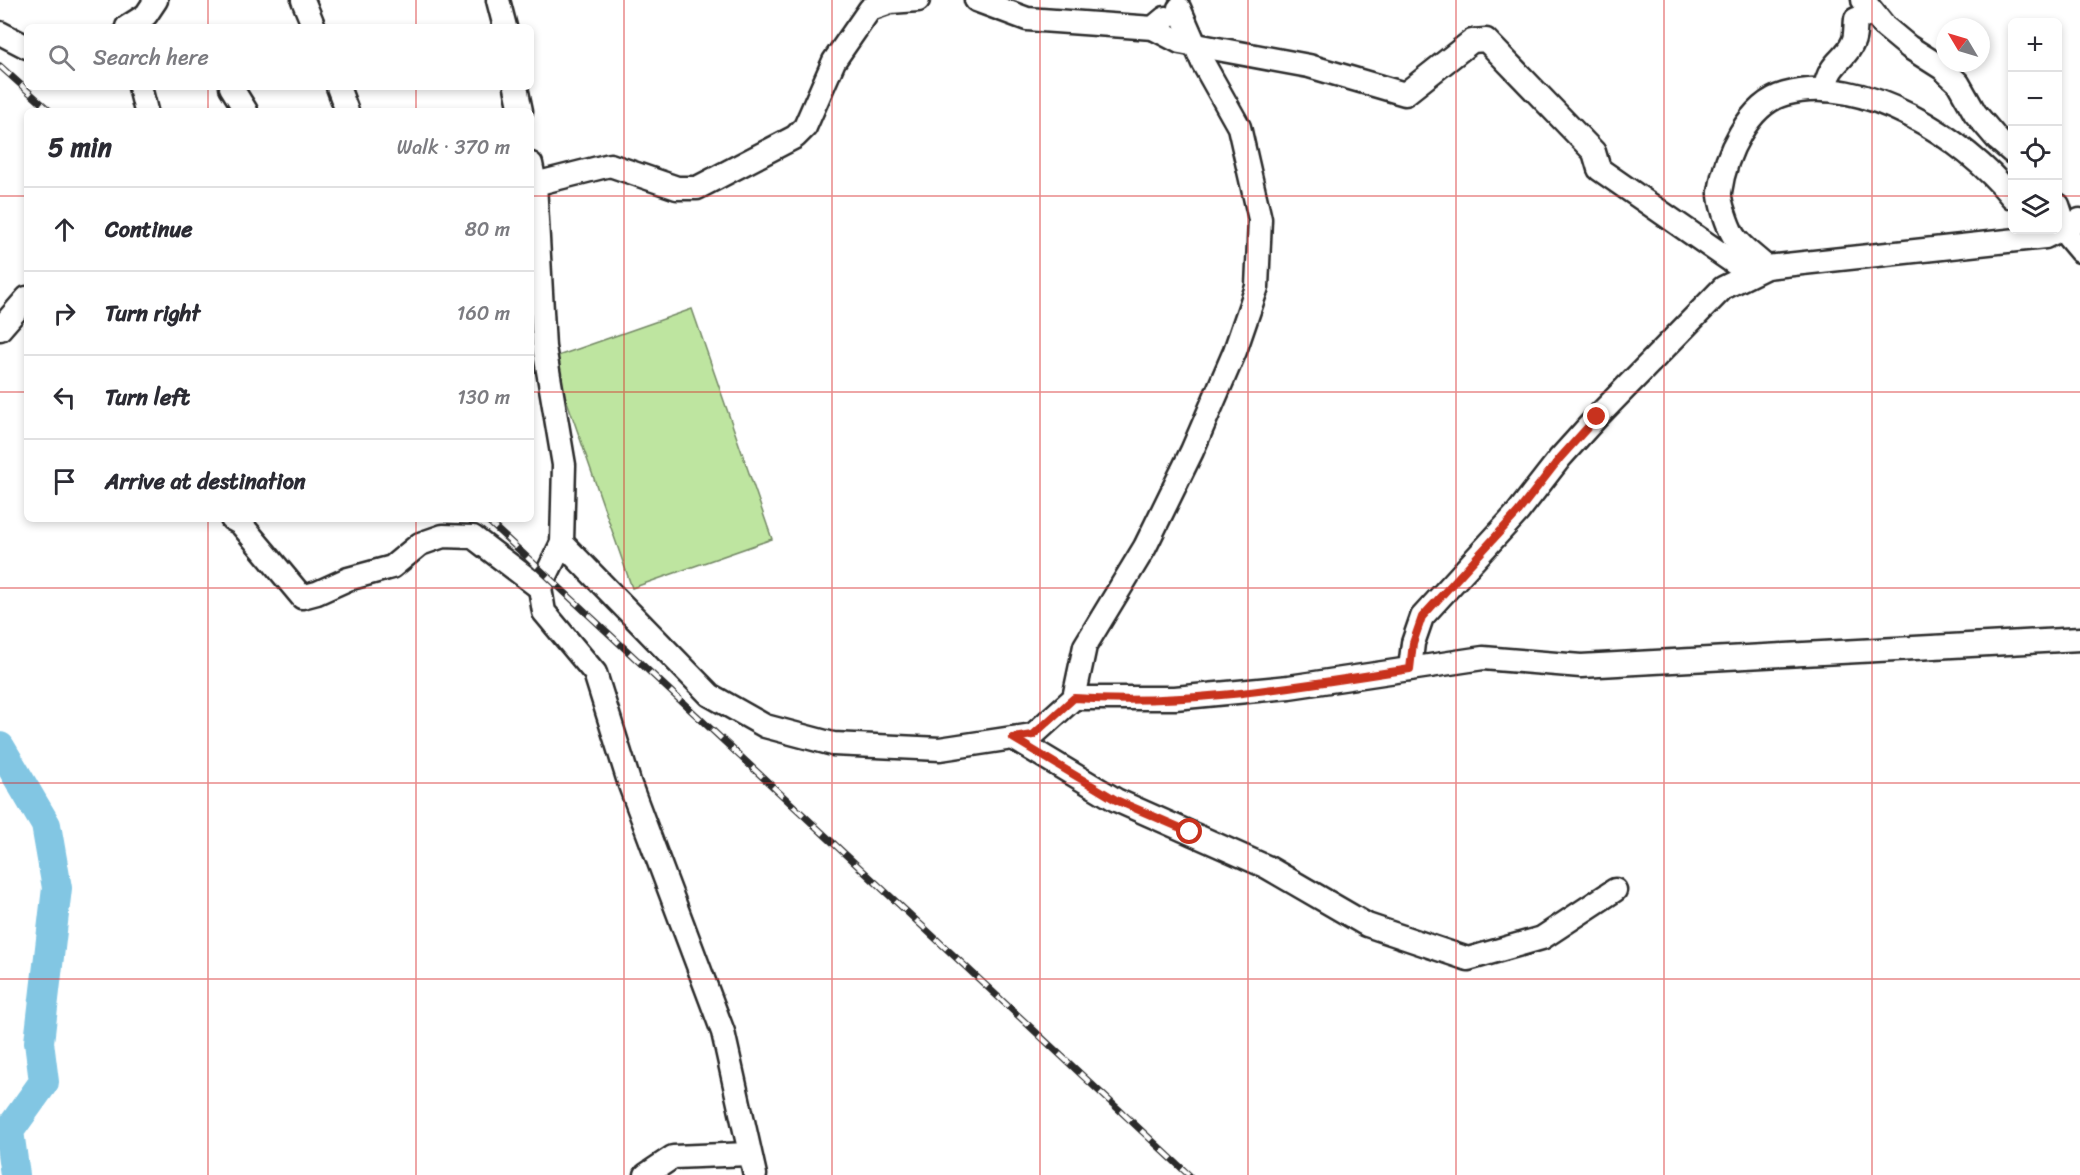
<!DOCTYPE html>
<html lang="en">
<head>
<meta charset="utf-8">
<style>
	:root { --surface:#fff; --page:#f7f7f7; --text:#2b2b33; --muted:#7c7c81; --line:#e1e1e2 }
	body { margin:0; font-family:Sriracha,sans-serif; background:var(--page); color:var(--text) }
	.controls { position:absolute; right:18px; top:18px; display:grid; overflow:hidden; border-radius:9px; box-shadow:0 3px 9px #0003 }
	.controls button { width:54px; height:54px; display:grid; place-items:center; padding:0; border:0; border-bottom:2px solid var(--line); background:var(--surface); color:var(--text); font:30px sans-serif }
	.compass { position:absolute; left:1936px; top:18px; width:54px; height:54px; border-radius:50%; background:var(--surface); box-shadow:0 3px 9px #0003; rotate:308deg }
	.stop { position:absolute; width:18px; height:18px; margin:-14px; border:4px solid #c8321e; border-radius:50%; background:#fff }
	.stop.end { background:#c8321e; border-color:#fff; box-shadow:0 2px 6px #0008 }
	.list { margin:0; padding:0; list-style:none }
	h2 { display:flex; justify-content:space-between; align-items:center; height:78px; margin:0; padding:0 24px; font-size:26px }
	h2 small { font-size:20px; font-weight:400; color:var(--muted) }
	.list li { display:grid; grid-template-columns:39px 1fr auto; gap:18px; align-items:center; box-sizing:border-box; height:84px; padding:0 24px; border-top:2px solid var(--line) }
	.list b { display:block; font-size:22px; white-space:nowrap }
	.list em { font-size:20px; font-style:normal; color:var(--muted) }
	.icon { flex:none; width:33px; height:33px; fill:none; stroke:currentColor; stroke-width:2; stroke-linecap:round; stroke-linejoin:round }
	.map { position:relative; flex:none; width:2080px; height:1175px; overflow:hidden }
	.search { position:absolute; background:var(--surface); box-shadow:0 3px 9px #0003; left:24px; top:24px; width:510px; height:66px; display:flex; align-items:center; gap:15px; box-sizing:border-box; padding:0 21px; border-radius:9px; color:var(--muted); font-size:22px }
	.panel { position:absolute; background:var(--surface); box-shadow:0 3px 9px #0003; left:24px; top:108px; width:510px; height:414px; border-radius:9px }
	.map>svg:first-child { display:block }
	.green { fill:#bee5a0; stroke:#748866; stroke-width:1.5 }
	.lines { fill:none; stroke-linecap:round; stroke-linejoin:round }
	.river { stroke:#82c6e3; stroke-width:30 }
	.minor-casing { stroke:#2b2b2b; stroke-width:27 }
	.minor { stroke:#fff; stroke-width:22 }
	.rail-casing { stroke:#2b2b2b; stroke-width:7 }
	.rail { stroke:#fff; stroke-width:4.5; stroke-dasharray:14; stroke-linecap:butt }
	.route { stroke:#c8321e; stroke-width:8 }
	.grid { fill:none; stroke:#d62828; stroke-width:1.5; stroke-opacity:0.55 }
</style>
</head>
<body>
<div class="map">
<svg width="2080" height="1175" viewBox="0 0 2080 1175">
	<rect width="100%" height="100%" fill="#fff"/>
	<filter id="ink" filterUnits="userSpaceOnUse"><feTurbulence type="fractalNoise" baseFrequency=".0167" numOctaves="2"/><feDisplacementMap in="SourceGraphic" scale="12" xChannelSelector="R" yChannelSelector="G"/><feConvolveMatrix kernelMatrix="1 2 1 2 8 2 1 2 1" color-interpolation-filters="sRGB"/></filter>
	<g filter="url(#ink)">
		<polygon class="green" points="692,309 772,539 632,588 552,358"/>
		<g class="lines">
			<polyline class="river" points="0,747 46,825 57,888 39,1042 44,1082 9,1131 15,1175"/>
			<defs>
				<g id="minor">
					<polyline points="303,0 314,27"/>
					<polyline points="498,0 505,27"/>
					<polyline points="976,0 1027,19 1153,28 1165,18"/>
					<polyline points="1863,0 1885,27 1909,47 1942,68 1958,83 1975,113 1998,140 2012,152"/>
					<polyline points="127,27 146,15 156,0"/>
					<polyline points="1153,28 1180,42 1309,66 1405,94 1472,41 1486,40 1594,152 1599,169 1750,274"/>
					<polyline points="0,33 27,47"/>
					<polyline points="140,87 146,111"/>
					<polyline points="231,87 246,111"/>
					<polyline points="338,87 347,111"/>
					<polyline points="516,87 521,111"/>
					<path d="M 1825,90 C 1828,62 1846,60 1853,42 C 1856,36 1855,26 1856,19 L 1873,13"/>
					<polyline points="531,164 535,184 544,347 564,465 562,543 540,588 544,612 595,673 630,785 723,1032 755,1175"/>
					<polyline points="535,184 610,165 677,188 697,188 795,137 805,127 834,61 870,9 890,2 918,0"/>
					<polyline points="2058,205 2069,238 2080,251"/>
					<path d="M 1766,267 C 1756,257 1740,247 1733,235 C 1728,226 1719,201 1720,192 C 1725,156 1748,104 1785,94 C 1863,72 1965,139 2012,197"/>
					<polyline points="0,329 27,298"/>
					<polyline points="232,519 241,524 302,597 317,593 348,579 392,567 420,544 443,536 473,537 540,588"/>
					<polyline points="562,543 710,695 765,726 833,744 940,749 1033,735 1074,698 1175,698 1289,687 1483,658 1581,666 2080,639"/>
					<polyline points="1410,669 1413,643 1422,617 1518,512 1560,458 1597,417 1723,288 1766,267 2045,237 2080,220"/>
					<polyline points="1074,698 1085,646 1145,547 1192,451 1235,351 1257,287 1260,219 1239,127 1203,63 1179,8"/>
					<polyline points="1013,738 1116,800 1267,867 1367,925 1468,959 1542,938 1615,890"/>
					<polyline points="646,1175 673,1157 749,1154"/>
				</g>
			</defs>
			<use href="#minor" class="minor-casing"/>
			<use href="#minor" class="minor"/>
			<defs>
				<g id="rail">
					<polyline points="0,66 50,111"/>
					<polyline points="486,519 1189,1175"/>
				</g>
			</defs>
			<use href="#rail" class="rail-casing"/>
			<use href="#rail" class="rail"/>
		</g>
	</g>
	<g class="lines" filter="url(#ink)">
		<path class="route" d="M 1190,832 L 1116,800 L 1013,738 L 1033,735 L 1074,698 C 1186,706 1300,686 1410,669 L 1413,643 L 1422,617 L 1518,512 L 1560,458 L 1597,417"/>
	</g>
	<path class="grid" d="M 208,0 L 208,27M 416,0 L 416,27M 624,0 L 624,1175M 832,0 L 832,1175M 1040,0 L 1040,1175M 1248,0 L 1248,1175M 1456,0 L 1456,1175M 1664,0 L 1664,1175M 1872,0 L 1872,1175M 208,87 L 208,111M 416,87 L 416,111M 0,196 L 27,196M 531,196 L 2012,196M 2058,196 L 2080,196M 0,392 L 27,392M 531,392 L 2080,392M 208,519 L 208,1175M 416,519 L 416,1175M 0,588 L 2080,588M 0,783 L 2080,783M 0,979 L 2080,979"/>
</svg>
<div class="controls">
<button>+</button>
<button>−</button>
<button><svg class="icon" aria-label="locate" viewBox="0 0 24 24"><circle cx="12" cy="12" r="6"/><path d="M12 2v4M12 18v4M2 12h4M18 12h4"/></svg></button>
<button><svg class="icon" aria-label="layers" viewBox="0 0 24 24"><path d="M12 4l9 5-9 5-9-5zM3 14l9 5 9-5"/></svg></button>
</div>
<svg class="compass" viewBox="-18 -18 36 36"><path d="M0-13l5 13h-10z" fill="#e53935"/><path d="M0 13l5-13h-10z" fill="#7c7c81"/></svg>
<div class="stop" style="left:1190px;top:832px"></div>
<div class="stop end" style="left:1597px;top:417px"></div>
<div class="search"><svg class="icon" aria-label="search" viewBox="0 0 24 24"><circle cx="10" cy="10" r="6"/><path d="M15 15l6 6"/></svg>Search here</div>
<section class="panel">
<h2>5 min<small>Walk · 370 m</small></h2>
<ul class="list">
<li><svg class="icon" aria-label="ahead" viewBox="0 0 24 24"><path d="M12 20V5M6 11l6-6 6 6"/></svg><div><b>Continue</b></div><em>80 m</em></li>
<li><svg class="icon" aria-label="right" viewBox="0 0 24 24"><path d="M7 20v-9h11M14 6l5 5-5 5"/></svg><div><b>Turn right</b></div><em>160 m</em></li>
<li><svg class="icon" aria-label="left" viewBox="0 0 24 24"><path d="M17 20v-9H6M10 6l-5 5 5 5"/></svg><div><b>Turn left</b></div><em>130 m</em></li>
<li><svg class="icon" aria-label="arrive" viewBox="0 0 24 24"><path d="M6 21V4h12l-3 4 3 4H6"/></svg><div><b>Arrive at destination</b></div></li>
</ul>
</section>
</div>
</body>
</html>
